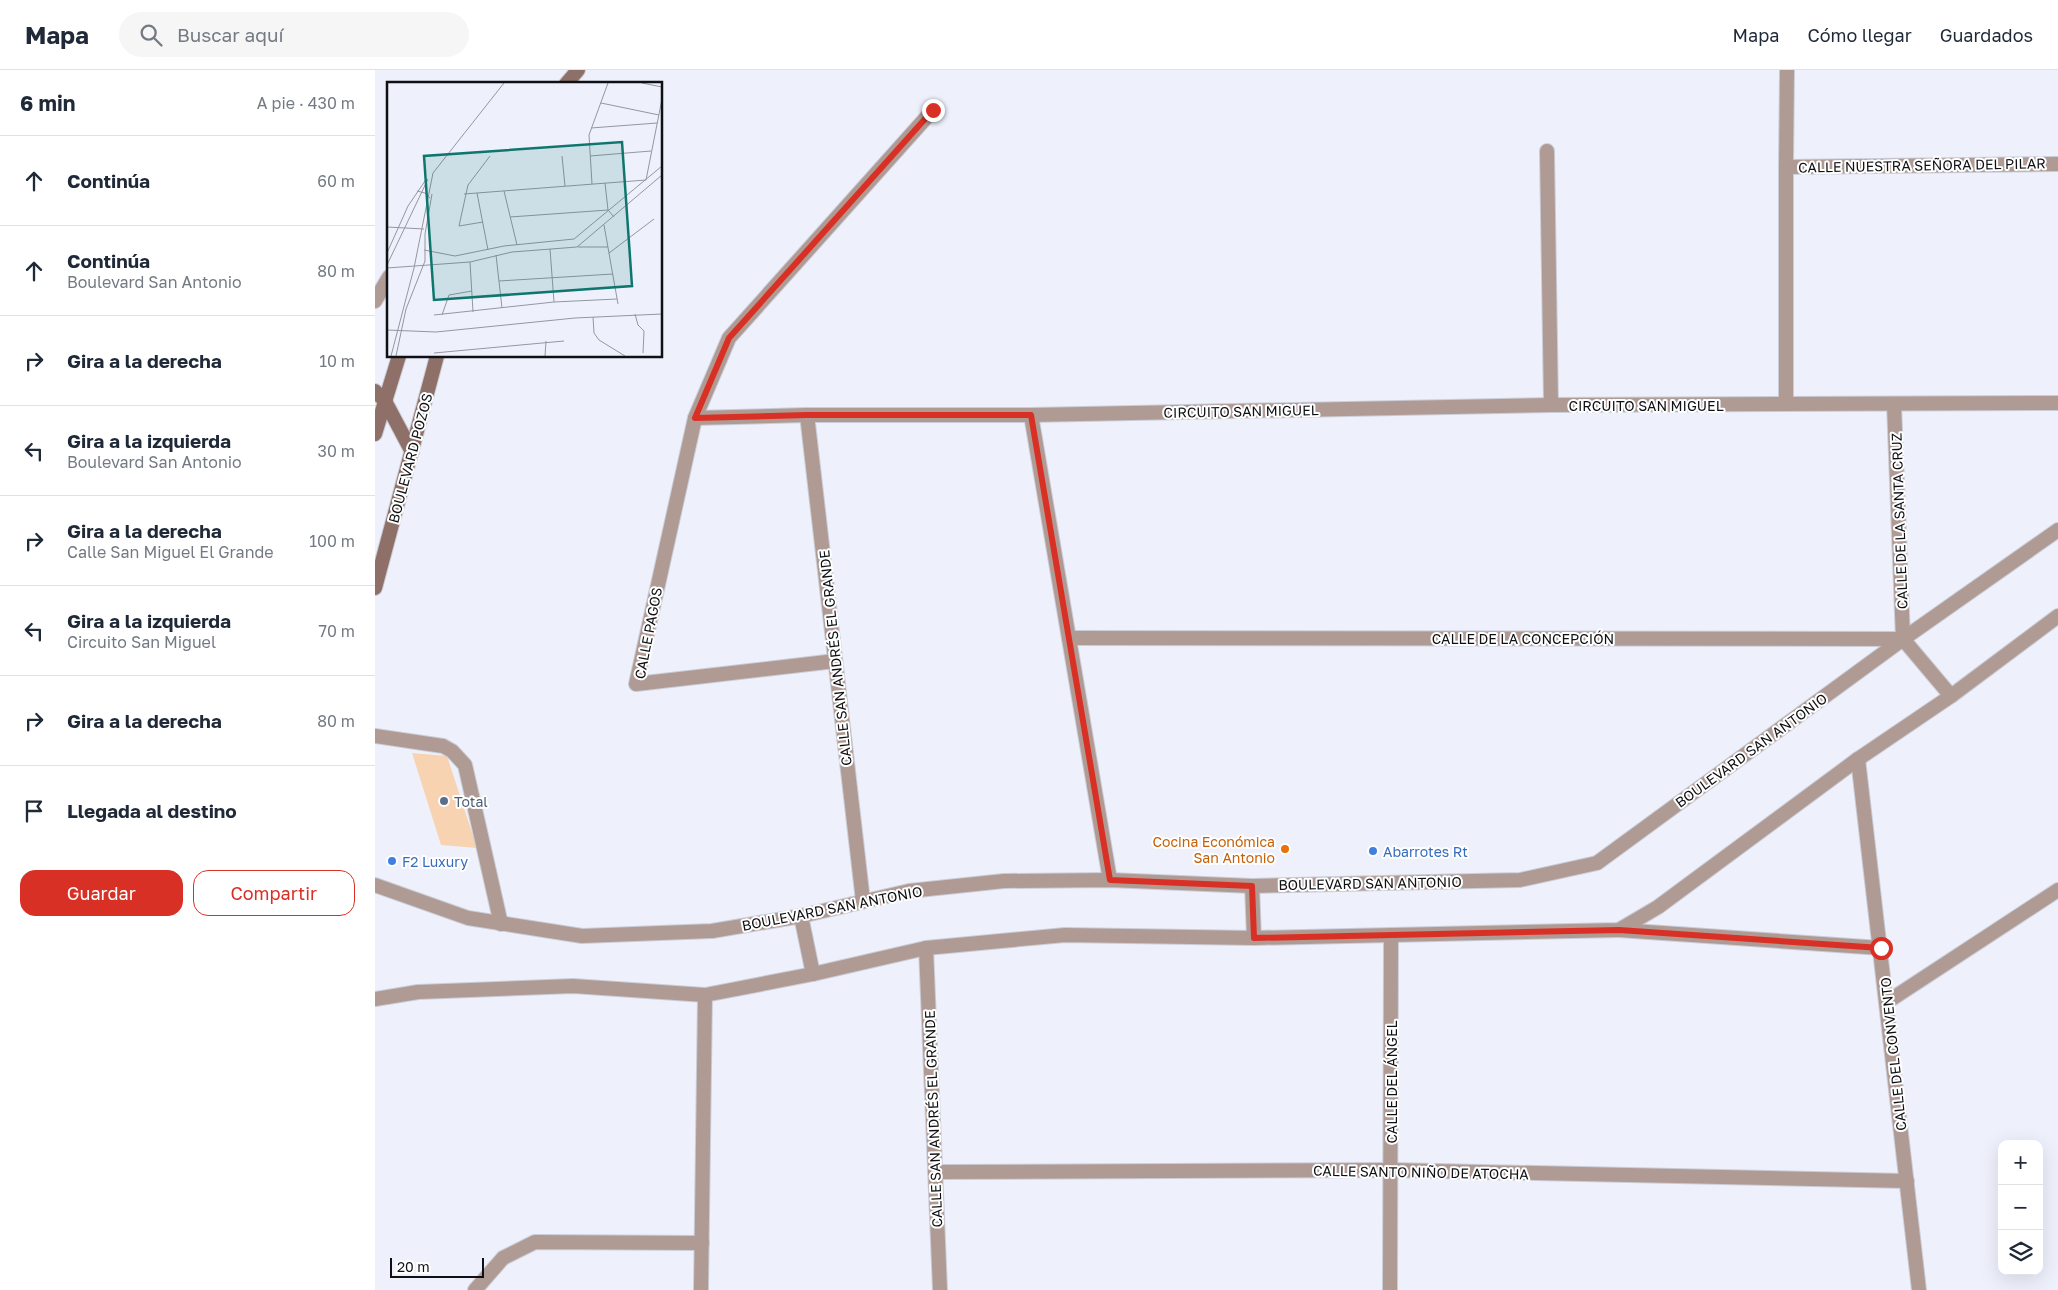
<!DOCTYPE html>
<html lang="es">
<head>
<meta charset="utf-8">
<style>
	:root { --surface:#fff; --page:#f6f6f7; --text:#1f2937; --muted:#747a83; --line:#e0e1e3; --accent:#d93025 }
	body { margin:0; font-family:"Golos Text",sans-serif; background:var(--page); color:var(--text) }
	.controls { position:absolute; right:15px; bottom:15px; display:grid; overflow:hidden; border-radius:10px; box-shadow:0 5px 20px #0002 }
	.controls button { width:45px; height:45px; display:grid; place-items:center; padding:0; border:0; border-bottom:1px solid var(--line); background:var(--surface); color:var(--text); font:25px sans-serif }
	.scale { position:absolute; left:15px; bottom:12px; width:94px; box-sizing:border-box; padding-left:5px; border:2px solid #0e1013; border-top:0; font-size:14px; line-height:18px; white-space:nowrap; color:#0e1013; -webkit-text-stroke:4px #fff; paint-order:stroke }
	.stop { position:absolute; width:15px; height:15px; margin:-11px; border:4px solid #d93025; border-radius:50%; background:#fff }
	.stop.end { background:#d93025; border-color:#fff; box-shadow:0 1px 5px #0008 }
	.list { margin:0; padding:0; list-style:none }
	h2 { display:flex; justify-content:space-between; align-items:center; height:65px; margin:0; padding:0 20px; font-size:21px }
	h2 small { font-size:16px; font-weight:400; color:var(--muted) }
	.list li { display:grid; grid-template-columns:32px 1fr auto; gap:15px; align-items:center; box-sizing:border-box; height:90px; padding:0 20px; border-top:1px solid var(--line) }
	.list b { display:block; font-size:19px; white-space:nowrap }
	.list p { margin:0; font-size:16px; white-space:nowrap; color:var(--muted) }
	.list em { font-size:16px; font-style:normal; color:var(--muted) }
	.actions { display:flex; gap:10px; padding:15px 20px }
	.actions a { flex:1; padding:11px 0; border:1px solid var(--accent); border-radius:15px; text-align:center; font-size:18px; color:var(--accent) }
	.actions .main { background:var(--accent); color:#fff }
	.icon { flex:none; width:28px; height:28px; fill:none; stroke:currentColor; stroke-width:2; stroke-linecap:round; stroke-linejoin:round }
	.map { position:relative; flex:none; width:1683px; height:1220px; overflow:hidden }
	header { display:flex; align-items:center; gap:30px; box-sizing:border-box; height:70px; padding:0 25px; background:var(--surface); border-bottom:1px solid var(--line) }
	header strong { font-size:24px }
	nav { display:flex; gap:28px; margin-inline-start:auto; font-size:18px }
	.search { width:350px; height:45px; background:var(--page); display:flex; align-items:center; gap:12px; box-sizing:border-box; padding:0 18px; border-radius:28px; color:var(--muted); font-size:19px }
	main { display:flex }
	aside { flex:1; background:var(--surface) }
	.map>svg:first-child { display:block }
	.building { fill:#f8d3b2 }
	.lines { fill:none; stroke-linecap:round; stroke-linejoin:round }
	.service-casing { stroke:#cacdd7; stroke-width:16 }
	.minor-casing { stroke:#cacdd7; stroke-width:16 }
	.tertiary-casing { stroke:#cacdd7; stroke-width:16 }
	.secondary-casing { stroke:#cacdd7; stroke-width:16 }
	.service { stroke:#b09a94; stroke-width:14 }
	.minor { stroke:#b09a94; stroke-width:14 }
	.tertiary { stroke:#b09a94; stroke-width:14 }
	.secondary { stroke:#8f7068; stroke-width:14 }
	.route { stroke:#d93025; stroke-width:6 }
	.service-dot { fill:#5c6f8a; stroke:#fff; stroke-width:2 }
	.food-dot { fill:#e8710a; stroke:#fff; stroke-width:2 }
	.shop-dot { fill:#3f7fe0; stroke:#fff; stroke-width:2 }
	.labels { text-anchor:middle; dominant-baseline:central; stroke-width:4; stroke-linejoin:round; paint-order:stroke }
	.street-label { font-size:14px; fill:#0e1013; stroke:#fff }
	.service-label { font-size:14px; fill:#4e5e75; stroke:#fff; text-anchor:start }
	.food-label { font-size:14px; fill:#c56008; stroke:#fff; text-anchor:end }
	.shop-label { font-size:14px; fill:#366cbe; stroke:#fff; text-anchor:start }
	.inset-road { fill:none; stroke:#94979f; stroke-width:1 }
	.view { fill:#0f766e; fill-opacity:0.15; stroke:#0f766e; stroke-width:2.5 }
	.inset-edge { fill:none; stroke:#0e1013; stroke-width:2.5 }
</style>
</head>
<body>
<header>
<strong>Mapa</strong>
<div class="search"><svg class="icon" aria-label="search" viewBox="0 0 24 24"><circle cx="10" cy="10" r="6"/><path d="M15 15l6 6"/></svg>Buscar aquí</div>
<nav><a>Mapa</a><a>Cómo llegar</a><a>Guardados</a></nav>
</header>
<main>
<aside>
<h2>6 min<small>A pie · 430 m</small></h2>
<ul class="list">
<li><svg class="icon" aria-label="ahead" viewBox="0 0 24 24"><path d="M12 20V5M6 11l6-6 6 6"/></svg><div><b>Continúa</b></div><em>60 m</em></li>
<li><svg class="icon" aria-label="ahead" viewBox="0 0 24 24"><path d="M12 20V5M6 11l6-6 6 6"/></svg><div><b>Continúa</b><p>Boulevard San Antonio</p></div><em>80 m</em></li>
<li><svg class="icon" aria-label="right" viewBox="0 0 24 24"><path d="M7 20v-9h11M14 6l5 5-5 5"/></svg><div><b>Gira a la derecha</b></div><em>10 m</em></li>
<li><svg class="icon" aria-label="left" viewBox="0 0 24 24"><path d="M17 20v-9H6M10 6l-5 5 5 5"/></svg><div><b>Gira a la izquierda</b><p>Boulevard San Antonio</p></div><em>30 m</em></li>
<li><svg class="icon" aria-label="right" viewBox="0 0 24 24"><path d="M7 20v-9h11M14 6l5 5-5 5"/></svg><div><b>Gira a la derecha</b><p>Calle San Miguel El Grande</p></div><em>100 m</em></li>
<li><svg class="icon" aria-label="left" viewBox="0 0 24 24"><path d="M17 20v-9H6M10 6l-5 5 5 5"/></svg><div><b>Gira a la izquierda</b><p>Circuito San Miguel</p></div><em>70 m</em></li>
<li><svg class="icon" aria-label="right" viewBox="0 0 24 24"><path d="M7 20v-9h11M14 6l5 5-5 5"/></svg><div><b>Gira a la derecha</b></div><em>80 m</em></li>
<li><svg class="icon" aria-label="arrive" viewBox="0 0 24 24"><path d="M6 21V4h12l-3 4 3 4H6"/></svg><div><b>Llegada al destino</b></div></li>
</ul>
<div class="actions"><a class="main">Guardar</a><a>Compartir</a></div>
</aside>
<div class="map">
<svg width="1683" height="1220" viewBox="0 0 1683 1220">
	<rect width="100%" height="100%" fill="#eef1fc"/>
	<polygon class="building" points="37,683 72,686 102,778 66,775"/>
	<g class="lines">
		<defs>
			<polyline id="service" points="0,666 68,676 77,681 90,695 126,854"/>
			<g id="minor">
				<polyline points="1172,81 1176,335"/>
				<polyline points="1411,97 1683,94"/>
				<polyline points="1411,334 1411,97 1412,0"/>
				<polyline points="1519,334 1528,569"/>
				<polyline points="432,345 488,831"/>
				<polyline points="656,345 735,810"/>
				<polyline points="320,348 432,345 656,345 1176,335 1683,333"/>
				<polyline points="694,568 1528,569 1576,626"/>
				<polyline points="460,591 261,614 320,348 354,268 558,40"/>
				<polyline points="1483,689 1544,1220"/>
				<polyline points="1244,860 1506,878"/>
				<polyline points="551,878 565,1220"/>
				<polyline points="1512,932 1683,820"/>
				<polyline points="560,1102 1016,1100 1532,1111"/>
				<polyline points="100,1220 128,1188 160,1172 327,1173"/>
				<polyline points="326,1220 330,925"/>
				<polyline points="1015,1220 1016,865"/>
			</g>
			<g id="tertiary">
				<polyline points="0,231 14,207"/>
				<polyline points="0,815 93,848 207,866 337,861 426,846 534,821 629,811 735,810 877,816 1145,810 1222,793 1528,569 1683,460"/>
				<polyline points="877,816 879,868"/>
				<polyline points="426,846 438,904"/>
				<polyline points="0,929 43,922 198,916 330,925 438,904 551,878 690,865 879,868 1244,860 1283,837 1483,689 1576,626 1683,546"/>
			</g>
			<g id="secondary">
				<polyline points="191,14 203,0"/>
				<polyline points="0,321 10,331 37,382"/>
				<polyline points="0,364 24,286"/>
				<polyline points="0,518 62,286"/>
			</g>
		</defs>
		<use href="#service" class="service-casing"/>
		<use href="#minor" class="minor-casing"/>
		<use href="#tertiary" class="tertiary-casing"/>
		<use href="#secondary" class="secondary-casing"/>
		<use href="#service" class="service"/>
		<use href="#minor" class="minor"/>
		<use href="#tertiary" class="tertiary"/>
		<use href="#secondary" class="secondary"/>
	</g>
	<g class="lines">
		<polyline class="route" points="558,40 354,268 320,348 432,345 656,345 735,810 877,816 879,868 1244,860 1506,878"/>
	</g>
	<circle class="service-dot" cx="69" cy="731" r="5"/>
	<circle class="food-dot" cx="910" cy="779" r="5"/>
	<g class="shop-dot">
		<circle cx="998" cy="781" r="5"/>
		<circle cx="17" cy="791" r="5"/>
	</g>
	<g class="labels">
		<g class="street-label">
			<text transform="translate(1547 95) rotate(-1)">CALLE NUESTRA SEÑORA DEL PILAR</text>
			<text x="1271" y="335">CIRCUITO SAN MIGUEL</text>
			<text transform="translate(866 341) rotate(-1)">CIRCUITO SAN MIGUEL</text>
			<text transform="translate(35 388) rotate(-75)">BOULEVARD POZOS</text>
			<text transform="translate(1524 451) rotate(-92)">CALLE DE LA SANTA CRUZ</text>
			<text transform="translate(273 563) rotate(-79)">CALLE PAGOS</text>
			<text x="1148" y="568">CALLE DE LA CONCEPCIÓN</text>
			<text transform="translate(460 588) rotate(-96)">CALLE SAN ANDRÉS EL GRANDE</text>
			<text transform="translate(1376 680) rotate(-36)">BOULEVARD SAN ANTONIO</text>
			<text transform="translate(995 813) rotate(-1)">BOULEVARD SAN ANTONIO</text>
			<text transform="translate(457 838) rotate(-11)">BOULEVARD SAN ANTONIO</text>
			<text transform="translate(1518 984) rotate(-96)">CALLE DEL CONVENTO</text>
			<text transform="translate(1016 1012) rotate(-90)">CALLE DEL ÁNGEL</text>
			<text transform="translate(558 1049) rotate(-92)">CALLE SAN ANDRÉS EL GRANDE</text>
			<text transform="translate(1046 1102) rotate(1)">CALLE SANTO NIÑO DE ATOCHA</text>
		</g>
		<g class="service-label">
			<text x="79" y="731">Total</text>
		</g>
		<g class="food-label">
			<text x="900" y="771">Cocina Económica<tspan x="900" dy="16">San Antonio</tspan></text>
		</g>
		<g class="shop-label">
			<text x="1008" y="781">Abarrotes Rt</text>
			<text x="27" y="791">F2 Luxury</text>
		</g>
	</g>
	<g transform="translate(12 12)">
		<rect width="275" height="275" fill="#eef1fc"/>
		<path class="inset-road" d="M 255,1 L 275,5M 214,21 L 272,33M 204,46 L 270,41M 175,74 L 178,104M 203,74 L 264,69M 218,101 L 221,128M 205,102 L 202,53 L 221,1M 30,109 L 38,111 L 43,116M 117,109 L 130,163M 90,111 L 101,168M 77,112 L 259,98 L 275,17M 123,135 L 221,128 L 227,135M 96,140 L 72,144 L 81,103 L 103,74M 217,143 L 231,222M 0,145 L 37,147M 191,165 L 221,165M 163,167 L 167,220M 37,168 L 68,174 L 117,164 L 187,157 L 275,84M 0,171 L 21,124 L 38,99M 222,171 L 267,137M 109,173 L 115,226M 83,180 L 86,230M 0,183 L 41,97M 0,186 L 83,180 L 125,170 L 190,165 L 275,93M 112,199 L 226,192M 248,232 L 251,243 L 257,249 L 256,271M 47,233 L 167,220 L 230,217M 55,233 L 62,213 L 85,209M 206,235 L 207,251 L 212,258 L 238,274M 0,248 L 49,250 L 188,236 L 275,232M 47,271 L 177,259M 4,274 L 27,186 L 46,91 L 117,1M 9,274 L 19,227 L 38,179 L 38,152 L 45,112M 158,274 L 159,259"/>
		<path class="view" d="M 235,60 L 245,204 L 47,218 L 37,74 Z"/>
		<rect width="275" height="275" class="inset-edge"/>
	</g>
</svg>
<div class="controls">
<button>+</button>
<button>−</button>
<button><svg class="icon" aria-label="layers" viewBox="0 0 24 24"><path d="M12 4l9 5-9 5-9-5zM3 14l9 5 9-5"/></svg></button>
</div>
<div class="scale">20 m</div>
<div class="stop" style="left:1506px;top:878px"></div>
<div class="stop end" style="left:558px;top:40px"></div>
</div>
</main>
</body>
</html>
